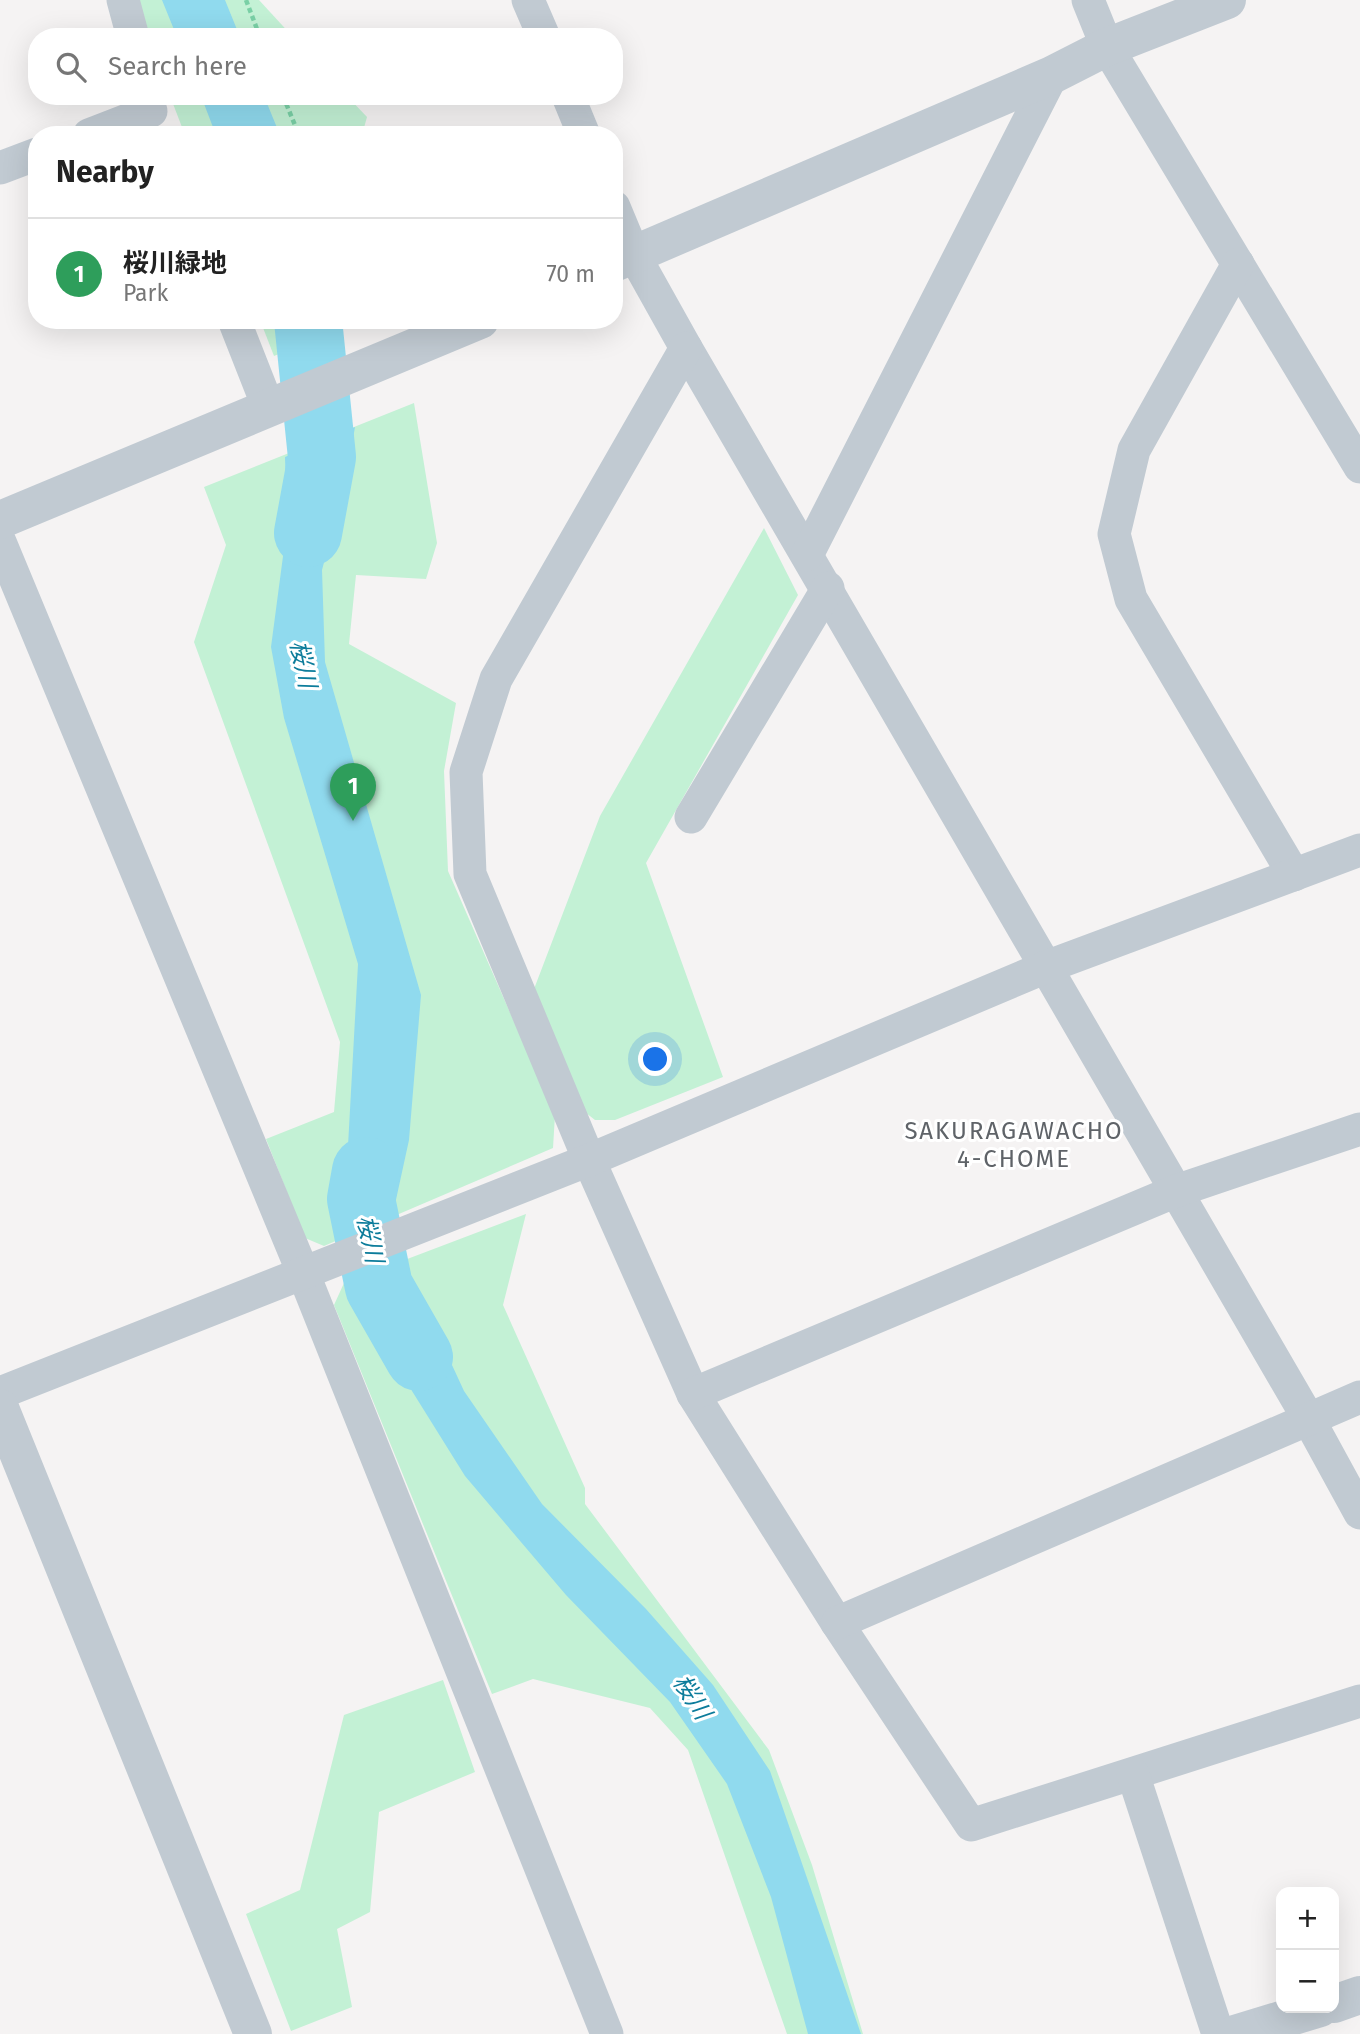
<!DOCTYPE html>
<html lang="en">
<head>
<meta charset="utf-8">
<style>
	:root { --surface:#fff; --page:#f2f2f2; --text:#222; --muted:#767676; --line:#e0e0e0; --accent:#0f766e }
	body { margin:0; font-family:"Fira Sans","Noto Sans JP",sans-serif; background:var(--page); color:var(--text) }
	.controls { position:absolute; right:21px; bottom:21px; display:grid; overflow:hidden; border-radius:14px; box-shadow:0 7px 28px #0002 }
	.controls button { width:63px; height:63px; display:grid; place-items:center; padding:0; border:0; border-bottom:2px solid var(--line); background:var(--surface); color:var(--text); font:35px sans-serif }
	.you { position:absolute; left:656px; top:1060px; width:24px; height:24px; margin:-18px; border:5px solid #fff; border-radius:50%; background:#1a73e8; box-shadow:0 0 0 10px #1a73e833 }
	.badge { display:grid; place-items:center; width:46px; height:46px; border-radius:50%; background:var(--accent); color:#fff; font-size:23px; font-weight:700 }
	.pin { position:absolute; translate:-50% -58px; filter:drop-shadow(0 2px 4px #0008) }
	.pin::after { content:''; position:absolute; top:37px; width:24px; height:21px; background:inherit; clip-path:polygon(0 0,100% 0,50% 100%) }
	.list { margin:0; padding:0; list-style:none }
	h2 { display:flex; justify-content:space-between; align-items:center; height:91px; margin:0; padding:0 28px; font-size:30px }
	h2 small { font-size:23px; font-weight:400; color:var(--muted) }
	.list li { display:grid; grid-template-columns:46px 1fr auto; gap:21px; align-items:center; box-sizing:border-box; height:112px; padding:0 28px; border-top:2px solid var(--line) }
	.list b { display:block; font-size:26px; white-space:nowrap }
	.list p { margin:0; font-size:23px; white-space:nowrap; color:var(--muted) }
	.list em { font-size:23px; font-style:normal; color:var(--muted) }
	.icon { flex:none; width:38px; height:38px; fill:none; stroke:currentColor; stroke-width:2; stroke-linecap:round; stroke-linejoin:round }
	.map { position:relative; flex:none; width:1360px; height:2034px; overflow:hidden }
	.search { position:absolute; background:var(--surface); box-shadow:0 7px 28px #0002; left:28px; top:28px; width:595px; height:77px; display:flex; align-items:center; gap:18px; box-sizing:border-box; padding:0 24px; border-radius:28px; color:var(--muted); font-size:26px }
	.panel { position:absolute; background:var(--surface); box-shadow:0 7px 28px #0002; left:28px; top:126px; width:595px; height:203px; border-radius:28px }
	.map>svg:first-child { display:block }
	.green { fill:#c3f1d5 }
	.water { fill:#90daee }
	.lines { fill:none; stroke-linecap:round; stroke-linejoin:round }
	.river { stroke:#90daee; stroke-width:68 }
	.path { stroke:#7ad0a6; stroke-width:4.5; stroke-dasharray:5 3.5; stroke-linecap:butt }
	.minor { stroke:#c1cad2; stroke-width:33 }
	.tertiary { stroke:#c1cad2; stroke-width:38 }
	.labels { text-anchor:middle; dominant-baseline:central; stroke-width:6; stroke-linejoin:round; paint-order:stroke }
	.water-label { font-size:24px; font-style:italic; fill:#0c7c9b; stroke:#fff }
	.neighbourhood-label { font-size:24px; letter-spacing:2px; fill:#5f6368; stroke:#fff }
</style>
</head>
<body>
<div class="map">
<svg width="1360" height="2034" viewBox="0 0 1360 2034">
	<rect width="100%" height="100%" fill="#f5f3f3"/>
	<g class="green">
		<polygon points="131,0 259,0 293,37 146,37"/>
		<polygon points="170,96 347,96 367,117 362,135 185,135"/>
		<polygon points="260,320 362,320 274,356"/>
		<polygon points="414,403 437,543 426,579 356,575 349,644 456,703 444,771 448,871 555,1115 553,1148 324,1246 305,1238 266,1139 334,1112 340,1042 194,642 226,545 204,487"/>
		<polygon points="764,528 798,595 646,863 723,1077 615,1120 595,1120 581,1109 534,989 600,816"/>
		<polygon points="526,1214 503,1305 585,1488 585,1504 769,1750 812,1865 863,2034 787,2034 688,1750 650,1708 533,1679 492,1694 334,1305 344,1283"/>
		<polygon points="443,1680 475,1772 379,1812 370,1912 337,1929 352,2007 291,2031 246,1914 300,1890 344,1715"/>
	</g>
	<g class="water">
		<polygon points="162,0 225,0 240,37 177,37"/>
		<polygon points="201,96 264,96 280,135 216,135"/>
		<polygon points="285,320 340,320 340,321 294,345"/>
		<polygon points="355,427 346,479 322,570 325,662 421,995 409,1140 392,1218 343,1237 358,964 284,718 271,647 287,526 285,457"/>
		<polygon points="404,1261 464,1391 542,1504 646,1609 713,1685 770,1771 861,2034 808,2034 771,1897 727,1784 670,1702 566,1595 465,1476 412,1391 361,1279"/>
	</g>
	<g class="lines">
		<g class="river">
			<polyline points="308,320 322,457 308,533"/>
			<polyline points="366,1171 361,1199 379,1287 419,1357"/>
		</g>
		<g class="path">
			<polyline points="246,0 260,37"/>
			<polyline points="283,96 299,135"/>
		</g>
		<g class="minor">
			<polyline points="123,0 133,37"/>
			<polyline points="528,0 544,37"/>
			<polyline points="1088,0 1107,47 1360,467"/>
			<polyline points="568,96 584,135"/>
			<polyline points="89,135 151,111"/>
			<polyline points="0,168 37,154"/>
			<polyline points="614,207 634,255 686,348 1308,1418 1360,1513"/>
			<polyline points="1238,264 1134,450 1114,534 1131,599 1294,875"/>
			<polyline points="234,320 269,409"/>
			<polyline points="686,348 496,679 466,772 470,874 589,1160 693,1394 837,1623 971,1825 1360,1701"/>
			<polyline points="0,542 304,1275 607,2034"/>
			<polyline points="807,555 1052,75"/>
			<polyline points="691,817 828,588"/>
			<polyline points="0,1393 589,1160 1046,967 1360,850"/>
			<polyline points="693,1394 1176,1191 1360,1129"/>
			<polyline points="837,1623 1360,1397"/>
			<polyline points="1133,1774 1218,2034"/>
		</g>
		<g class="tertiary">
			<polyline points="614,263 1052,75 1107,47 1227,0"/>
			<polyline points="0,520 480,320"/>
			<polyline points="0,1408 253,2034"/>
			<polyline points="1334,2004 1360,1995"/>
			<polyline points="1235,2034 1320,2008"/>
		</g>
	</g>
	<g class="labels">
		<g class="water-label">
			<text transform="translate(303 664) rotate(78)">桜川</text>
			<text transform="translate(370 1239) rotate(78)">桜川</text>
			<text transform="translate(692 1697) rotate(57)">桜川</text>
		</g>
		<g class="neighbourhood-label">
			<text x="1014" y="1131">SAKURAGAWACHO<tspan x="1014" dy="28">4-CHOME</tspan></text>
		</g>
	</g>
</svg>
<div class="controls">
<button>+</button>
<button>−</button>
</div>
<div class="you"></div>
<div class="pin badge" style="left:353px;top:821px;background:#2e9e5b">1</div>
<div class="search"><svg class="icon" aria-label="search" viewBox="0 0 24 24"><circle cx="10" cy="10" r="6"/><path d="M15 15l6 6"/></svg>Search here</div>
<section class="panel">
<h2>Nearby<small></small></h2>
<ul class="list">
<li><span class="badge" style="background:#2e9e5b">1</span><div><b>桜川緑地</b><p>Park</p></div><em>70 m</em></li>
</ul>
</section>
</div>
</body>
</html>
